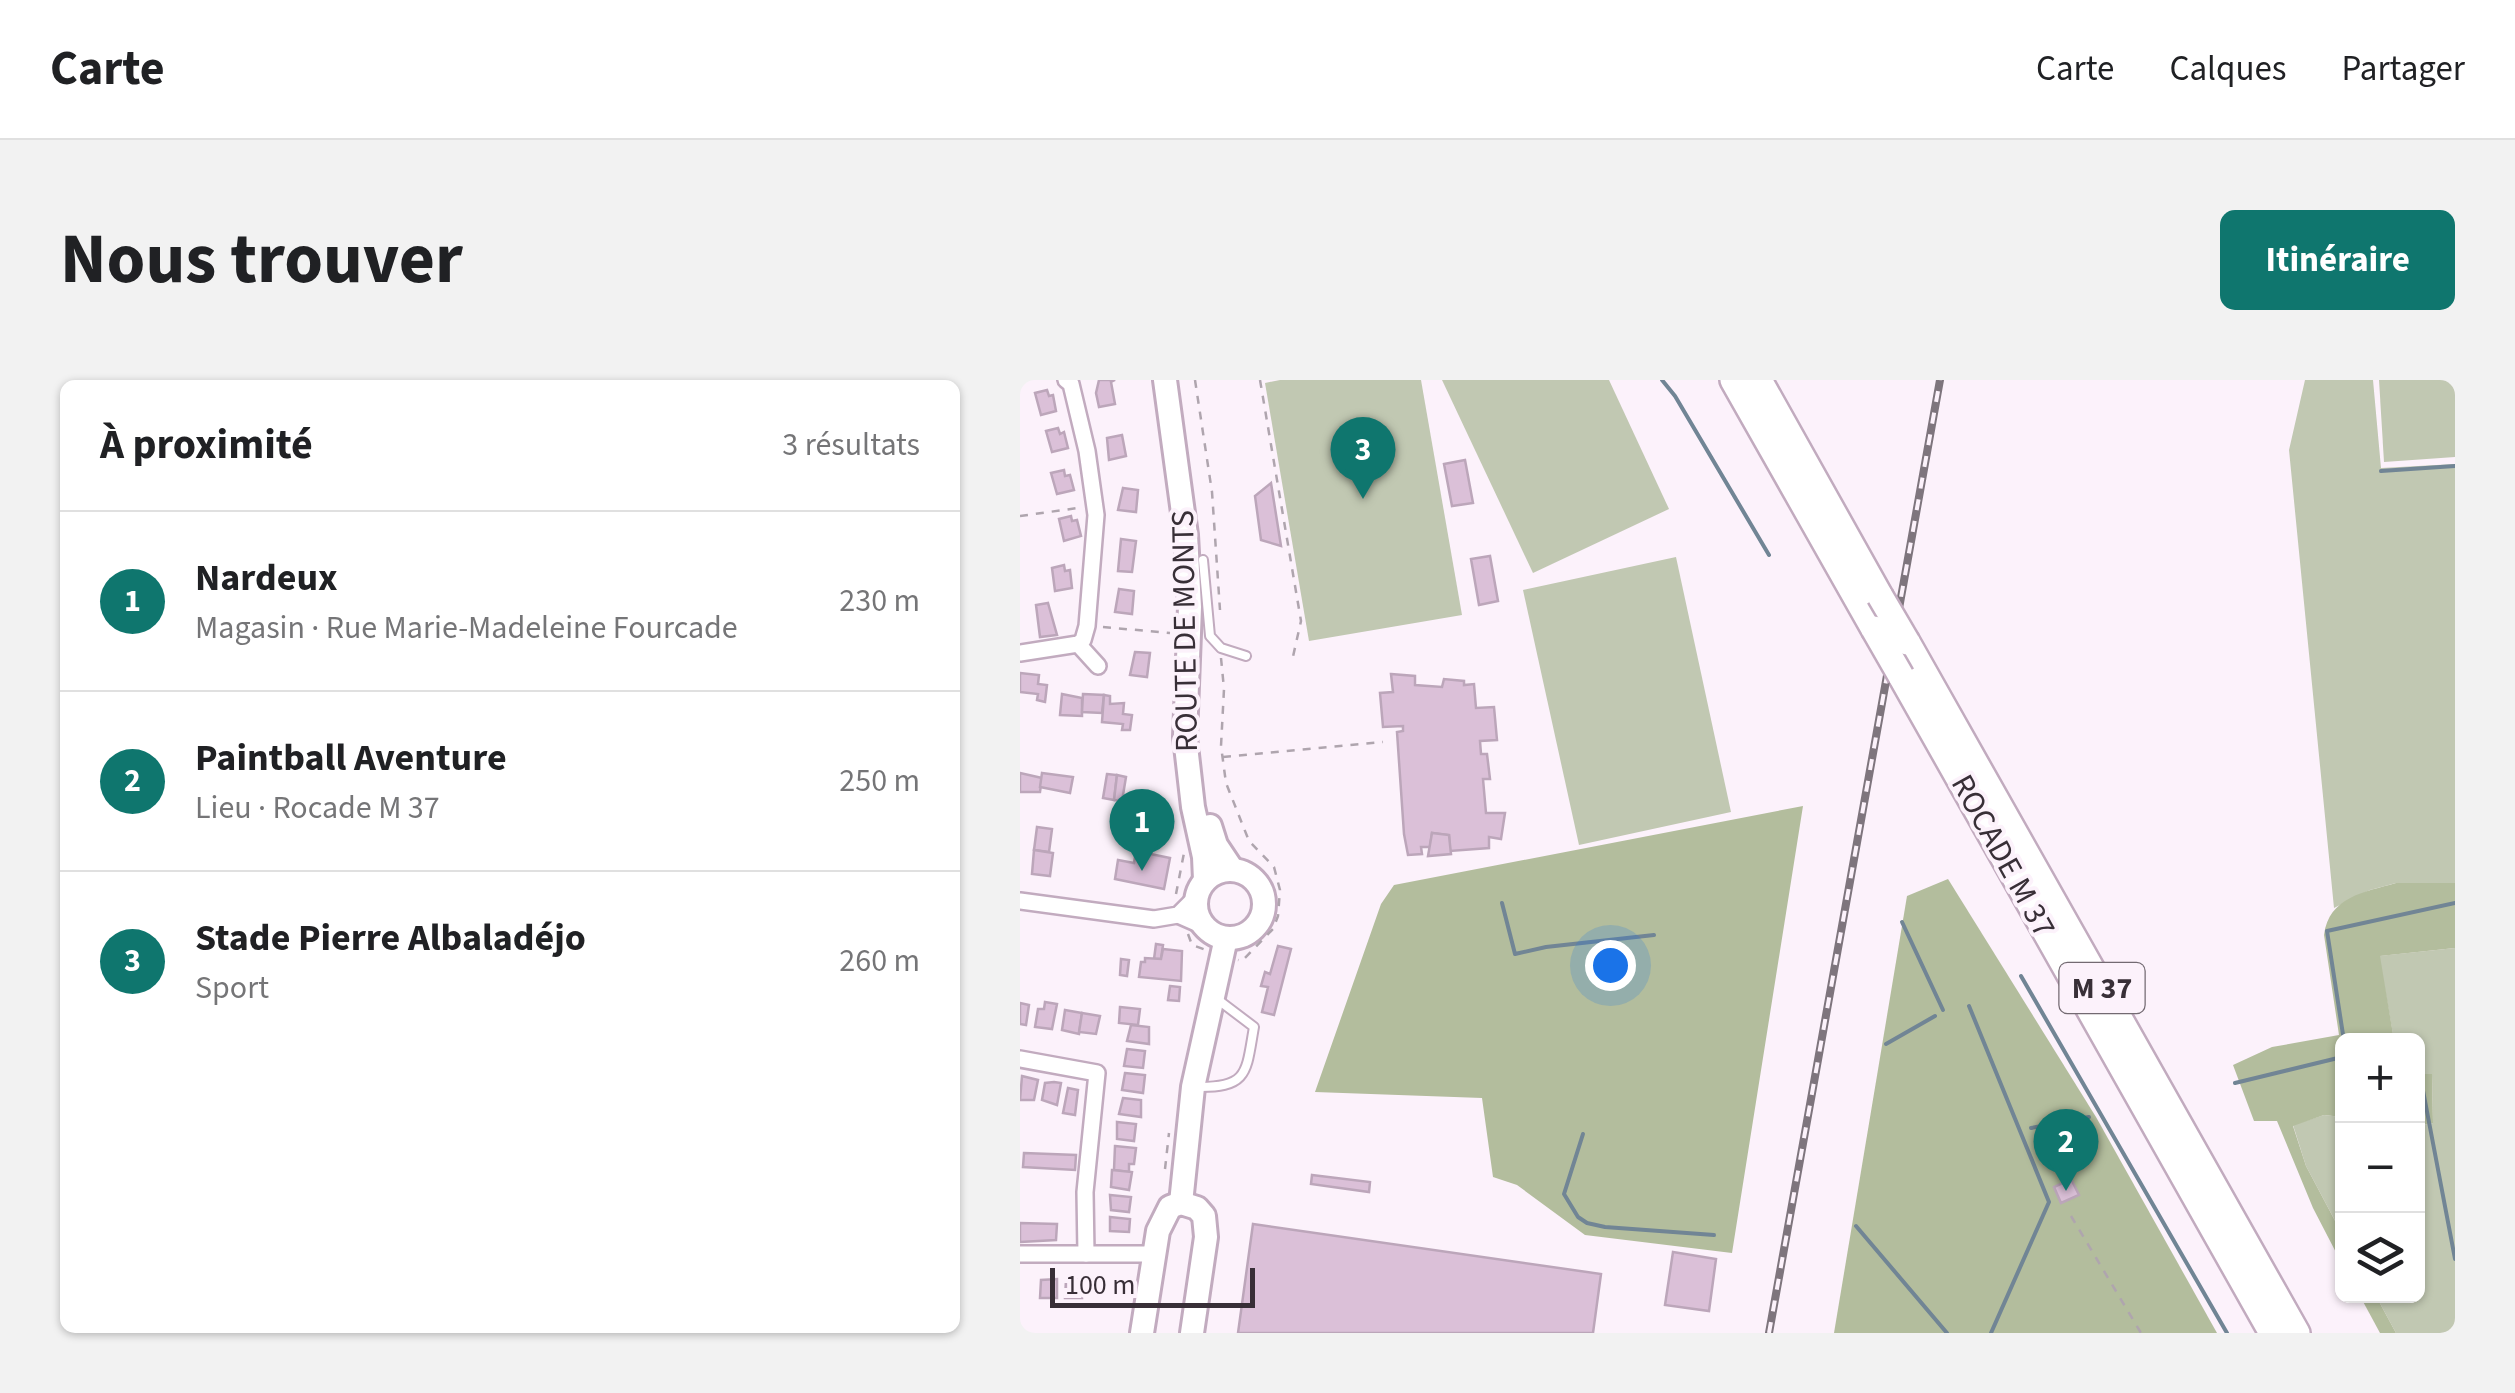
<!DOCTYPE html>
<html lang="fr">
<head>
<meta charset="utf-8">
<style>
	:root { --surface:#fff; --page:#f2f2f2; --text:#202124; --muted:#757577; --line:#e0e0e0; --accent:#0f766e }
	body { margin:0; font-family:"Source Sans 3",sans-serif; background:var(--page); color:var(--text) }
	.controls { position:absolute; right:30px; bottom:30px; display:grid; overflow:hidden; border-radius:15px; box-shadow:0 2px 8px #0004 }
	.controls button { width:90px; height:90px; display:grid; place-items:center; padding:0; border:0; border-bottom:2px solid var(--line); background:var(--surface); color:var(--text); font:50px sans-serif }
	.scale { position:absolute; left:30px; bottom:25px; width:205px; box-sizing:border-box; padding-left:10px; border:5px solid #382f37; border-top:0; font-size:28px; line-height:35px; white-space:nowrap; color:#382f37; -webkit-text-stroke:8px #fcf2fb; paint-order:stroke }
	.you { position:absolute; left:590px; top:585px; width:35px; height:35px; margin:-25px; border:8px solid #fff; border-radius:50%; background:#1a73e8; box-shadow:0 0 0 15px #1a73e833 }
	.badge { display:grid; place-items:center; width:65px; height:65px; border-radius:50%; background:var(--accent); color:#fff; font-size:32px; font-weight:700 }
	.pin { position:absolute; translate:-50% -82px; filter:drop-shadow(0 2px 5px #0008) }
	.pin::after { content:''; position:absolute; top:52px; width:35px; height:30px; background:inherit; clip-path:polygon(0 0,100% 0,50% 100%) }
	.list { margin:0; padding:0; list-style:none }
	h2 { display:flex; justify-content:space-between; align-items:center; height:130px; margin:0; padding:0 40px; font-size:42px }
	h2 small { font-size:32px; font-weight:400; color:var(--muted) }
	.list li { display:grid; grid-template-columns:65px 1fr auto; gap:30px; align-items:center; box-sizing:border-box; height:180px; padding:0 40px; border-top:2px solid var(--line) }
	.list b { display:block; font-size:38px; white-space:nowrap }
	.list p { margin:0; font-size:32px; white-space:nowrap; color:var(--muted) }
	.list em { font-size:32px; font-style:normal; color:var(--muted) }
	.icon { flex:none; width:55px; height:55px; fill:none; stroke:currentColor; stroke-width:2; stroke-linecap:round; stroke-linejoin:round }
	.map { position:relative; flex:none; width:1435px; height:953px; overflow:hidden; border-radius:15px }
	header { display:flex; align-items:center; gap:60px; box-sizing:border-box; height:140px; padding:0 50px; background:var(--surface); border-bottom:2px solid var(--line) }
	header strong { font-size:48px }
	nav { display:flex; gap:55px; margin-inline-start:auto; font-size:35px }
	.intro { display:flex; align-items:center; justify-content:space-between; box-sizing:border-box; height:240px; padding:0 60px }
	h1 { margin:0; font-size:70px }
	.button { padding:25px 45px; border-radius:15px; background:var(--accent); color:#fff; font-size:35px; font-weight:700 }
	main { display:flex; gap:60px; padding:0 60px }
	aside { flex:1; background:var(--surface); border-radius:15px; box-shadow:0 2px 8px #0004 }
	.map>svg:first-child { display:block }
	.green { fill:#c1c8b2 }
	.forest { fill:#b3bd9d }
	.lines { fill:none; stroke-linecap:round; stroke-linejoin:round }
	.stream { stroke:#718595; stroke-width:4 }
	.building { fill:#dbc0d8; stroke:#bca6ba; stroke-width:2.5 }
	.service-casing { stroke:#c2abbf; stroke-width:12 }
	.minor-casing { stroke:#c2abbf; stroke-width:20 }
	.secondary-casing { stroke:#c2abbf; stroke-width:28 }
	.trunk-casing { stroke:#c2abbf; stroke-width:30 }
	.path { stroke:#afa5ae; stroke-width:2.5; stroke-dasharray:8 8; stroke-linecap:butt }
	.service { stroke:#fff; stroke-width:8 }
	.minor { stroke:#fff; stroke-width:15 }
	.secondary { stroke:#fff; stroke-width:22 }
	.trunk { stroke:#fff; stroke-width:25 }
	.rail-casing { stroke:#7e757d; stroke-width:8 }
	.rail { stroke:#fcf2fb; stroke-width:4; stroke-dasharray:11; stroke-linecap:butt }
	.trunk-bridge-casing { stroke:#c2abbf; stroke-width:30; stroke-linecap:butt }
	.trunk-bridge { stroke:#fff; stroke-width:25 }
	.labels { text-anchor:middle; dominant-baseline:central; stroke-width:8; stroke-linejoin:round; paint-order:stroke }
	.shield { fill:#fcf2fb; stroke:#736a72; stroke-width:2.5 }
	.shield-label { font-size:30px; font-weight:bold; fill:#382f37 }
	.street-label { font-size:32px; fill:#382f37; stroke:#fcf2fb }
</style>
</head>
<body>
<header>
<strong>Carte</strong>
<nav><a>Carte</a><a>Calques</a><a>Partager</a></nav>
</header>
<div class="intro"><h1>Nous trouver</h1><a class="button">Itinéraire</a></div>
<main>
<aside>
<h2>À proximité<small>3 résultats</small></h2>
<ul class="list">
<li><span class="badge">1</span><div><b>Nardeux</b><p>Magasin · Rue Marie-Madeleine Fourcade</p></div><em>230 m</em></li>
<li><span class="badge">2</span><div><b>Paintball Aventure</b><p>Lieu · Rocade M 37</p></div><em>250 m</em></li>
<li><span class="badge">3</span><div><b>Stade Pierre Albaladéjo</b><p>Sport</p></div><em>260 m</em></li>
</ul>
</aside>
<div class="map">
<svg width="1435" height="953" viewBox="0 0 1435 953">
	<rect width="100%" height="100%" fill="#fcf2fb"/>
	<g class="green">
		<polygon points="260,0 401,0 442,235 289,261 245,3"/>
		<polygon points="422,0 589,0 649,129 513,193"/>
		<polygon points="1285,0 1353,0 1361,88 1435,84 1435,503 1376,503 1350,510 1314,528 1269,70"/>
		<polygon points="1359,0 1435,0 1435,77 1364,82"/>
		<polygon points="656,177 711,432 559,465 503,210"/>
		<polygon points="1435,568 1435,953 1376,953 1356,916 1398,916 1398,746 1413,743 1412,695 1398,694 1398,661 1374,660 1359,576"/>
		<polygon points="1304,735 1322,737 1322,854 1286,786 1273,745"/>
	</g>
	<g class="forest">
		<polygon points="783,426 712,873 565,855 497,805 473,797 462,718 295,712 361,524 374,505"/>
		<polygon points="928,499 1076,737 1197,953 814,953 887,516"/>
		<path d="M 1376,503 L 1435,503 L 1435,568 L 1360,576 L 1374,660 L 1322,661 L 1322,737 L 1304,735 L 1273,746 L 1286,786 L 1322,854 L 1322,884 L 1293,828 L 1257,741 L 1234,741 L 1213,685 L 1252,667 L 1319,655 L 1304,555 C 1309,517 1344,512 1376,503 Z"/>
		<polygon points="1398,694 1412,694 1413,743 1398,746"/>
		<polygon points="1340,916 1356,916 1376,953 1360,953"/>
	</g>
	<g class="lines">
		<g class="stream">
			<polyline points="642,0 655,16 749,175"/>
			<polyline points="1361,91 1435,86"/>
			<polyline points="482,523 495,574 526,567 634,555"/>
			<polyline points="882,542 923,630"/>
			<polyline points="1001,596 1207,953"/>
			<polyline points="949,626 1029,822 971,953"/>
			<polyline points="1324,661 1307,551 1435,523"/>
			<polyline points="866,664 915,636"/>
			<polyline points="1398,701 1401,700 1435,879"/>
			<polyline points="1215,703 1322,677"/>
			<polyline points="1011,748 1069,737"/>
			<polyline points="563,754 544,814 558,837 567,843 585,847 694,855"/>
			<polyline points="836,846 927,953"/>
		</g>
	</g>
	<g class="building">
		<polygon points="79,0 95,0 91,2 95,24 79,27 76,13"/>
		<polygon points="27,10 29,16 33,15 36,31 21,35 15,13"/>
		<polygon points="38,48 40,54 44,52 48,68 32,72 26,51"/>
		<polygon points="102,55 106,76 89,80 87,58"/>
		<polygon points="445,80 453,123 432,126 424,84"/>
		<polygon points="44,90 45,96 50,95 54,110 37,114 31,93"/>
		<polygon points="251,103 261,166 241,160 235,116"/>
		<polygon points="103,108 118,110 116,132 98,130"/>
		<polygon points="51,136 52,141 57,140 61,156 44,161 39,139"/>
		<polygon points="101,159 116,161 112,192 98,191"/>
		<polygon points="470,176 478,221 459,225 451,179"/>
		<polygon points="44,185 45,191 50,190 52,208 35,211 32,188"/>
		<polygon points="99,209 114,211 112,234 95,232"/>
		<polygon points="28,223 37,255 20,257 16,225"/>
		<polygon points="115,272 130,273 127,297 110,295"/>
		<polygon points="0,293 19,295 18,304 27,305 25,322 17,320 18,314 0,312"/>
		<polygon points="371,294 395,296 395,305 422,307 424,299 444,301 444,305 454,304 456,328 474,327 477,360 460,361 461,374 467,374 470,399 463,399 466,433 485,433 481,459 469,457 469,468 430,471 429,455 412,453 410,467 401,467 402,474 388,475 384,454 377,352 383,351 383,346 363,347 360,313 373,312"/>
		<polygon points="42,314 62,318 62,336 40,335"/>
		<polygon points="63,314 84,315 82,333 62,332"/>
		<polygon points="84,315 90,316 90,324 104,323 103,334 112,335 110,350 102,350 103,344 82,342"/>
		<polygon points="0,393 22,398 20,412 0,412"/>
		<polygon points="22,393 53,397 50,413 20,407"/>
		<polygon points="87,394 97,395 94,420 83,418"/>
		<polygon points="97,395 106,397 102,421 94,420"/>
		<polygon points="97,435 125,439 123,446 117,445 114,459 97,456"/>
		<polygon points="17,447 32,449 29,472 14,470"/>
		<polygon points="412,453 429,455 431,474 408,476"/>
		<polygon points="14,470 33,473 30,496 12,494"/>
		<polygon points="116,471 150,478 144,509 95,499 98,480 114,483"/>
		<polygon points="136,564 143,565 141,579 134,579"/>
		<polygon points="258,566 271,569 254,635 242,632 248,607 241,606 245,592 250,594"/>
		<polygon points="143,569 162,571 161,601 119,597 121,582 125,582 125,578 141,579"/>
		<polygon points="101,579 109,580 107,596 100,595"/>
		<polygon points="150,606 160,607 159,621 148,620"/>
		<polygon points="25,622 37,624 32,649 15,647 18,629 24,629"/>
		<polygon points="0,623 9,625 6,645 0,644"/>
		<polygon points="100,627 120,629 118,645 99,643"/>
		<polygon points="45,630 62,633 59,654 42,650"/>
		<polygon points="62,633 80,636 76,654 59,652"/>
		<polygon points="111,645 129,647 129,664 107,661"/>
		<polygon points="107,669 125,671 123,688 104,686"/>
		<polygon points="105,693 125,695 123,713 102,710"/>
		<polygon points="2,696 18,700 14,720 0,720"/>
		<polygon points="34,702 41,703 37,725 22,720 25,703"/>
		<polygon points="48,708 58,710 55,735 43,733"/>
		<polygon points="103,718 121,720 121,737 99,734"/>
		<polygon points="97,742 116,744 114,761 97,759"/>
		<polygon points="95,766 116,768 114,784 109,784 109,792 94,790"/>
		<polygon points="4,773 56,775 55,790 3,787"/>
		<polygon points="92,790 112,792 109,810 91,807"/>
		<polygon points="292,795 350,802 349,812 291,804"/>
		<polygon points="1051,799 1059,815 1041,823 1034,807"/>
		<polygon points="90,815 111,817 109,832 91,830"/>
		<polygon points="90,837 110,839 109,852 90,851"/>
		<polygon points="0,843 37,844 36,860 0,862"/>
		<polygon points="233,844 581,894 573,953 218,953"/>
		<polygon points="653,872 696,879 689,931 645,925"/>
		<polygon points="37,899 37,918 20,918 21,900"/>
		<polygon points="62,899 62,918 45,918 46,900"/>
	</g>
	<g class="lines">
		<defs>
			<g id="service">
				<polyline points="183,180 190,256 201,268 226,276"/>
				<path d="M 177,707 C 229,708 226,692 234,647 L 197,619"/>
			</g>
			<g id="minor">
				<polyline points="58,264 78,286"/>
				<polyline points="0,273 58,264 63,260 67,246 76,135 67,71 51,4 46,0"/>
				<polyline points="0,521 134,539 158,535 176,517"/>
				<polyline points="158,535 183,546"/>
				<polyline points="0,679 77,693 65,812 66,874"/>
				<polyline points="0,874 135,874"/>
			</g>
			<g id="secondary">
				<polyline points="145,0 166,155 170,227 165,357 173,427 184,477 185,500"/>
				<polyline points="190,446 196,465 212,489"/>
				<circle cx="210" cy="524" r="34"/>
				<polyline points="161,823 173,707 206,558"/>
				<polyline points="122,953 138,851 150,827 161,823 177,828 184,836 186,857 172,953"/>
			</g>
			<g id="trunk">
				<polyline points="713,0 854,249"/>
				<polyline points="739,0 860,216"/>
				<polyline points="887,262 1277,953"/>
				<polyline points="881,296 1252,953"/>
			</g>
		</defs>
		<use href="#service" class="service-casing"/>
		<use href="#minor" class="minor-casing"/>
		<use href="#secondary" class="secondary-casing"/>
		<use href="#trunk" class="trunk-casing"/>
		<g class="path">
			<polyline points="175,0 192,112 200,230"/>
			<polyline points="240,0 281,241 272,281"/>
			<polyline points="0,136 58,128"/>
			<polyline points="83,247 150,253"/>
			<polyline points="201,278 204,309 201,366 206,403 229,461 254,487 260,510 258,536 253,549 222,581 218,580"/>
			<polyline points="203,377 363,362"/>
			<polyline points="156,514 164,473"/>
			<polyline points="168,554 172,565 186,570"/>
			<polyline points="145,789 149,753"/>
			<polyline points="1051,836 1121,953"/>
		</g>
		<use href="#service" class="service"/>
		<use href="#minor" class="minor"/>
		<use href="#secondary" class="secondary"/>
		<use href="#trunk" class="trunk"/>
		<defs>
			<polyline id="rail" points="749,953 920,0"/>
		</defs>
		<use href="#rail" class="rail-casing"/>
		<use href="#rail" class="rail"/>
		<defs>
			<g id="trunk-bridge">
				<polyline points="860,216 887,262"/>
				<polyline points="854,249 881,296"/>
			</g>
		</defs>
		<use href="#trunk-bridge" class="trunk-bridge-casing"/>
		<use href="#trunk-bridge" class="trunk-bridge"/>
	</g>
	<g class="labels">
		<rect class="shield" x="1039.5" y="583" width="85" height="50" rx="8"/>
		<g class="shield-label">
			<text x="1082" y="608">M 37</text>
		</g>
		<g class="street-label">
			<text transform="translate(165 251) rotate(-91)">ROUTE DE MONTS</text>
			<text transform="translate(983 476) rotate(61)">ROCADE M 37</text>
		</g>
	</g>
</svg>
<div class="controls">
<button>+</button>
<button>−</button>
<button><svg class="icon" aria-label="layers" viewBox="0 0 24 24"><path d="M12 4l9 5-9 5-9-5zM3 14l9 5 9-5"/></svg></button>
</div>
<div class="scale">100 m</div>
<div class="you"></div>
<div class="pin badge" style="left:122px;top:491px">1</div>
<div class="pin badge" style="left:1046px;top:811px">2</div>
<div class="pin badge" style="left:343px;top:119px">3</div>
</div>
</main>
</body>
</html>
